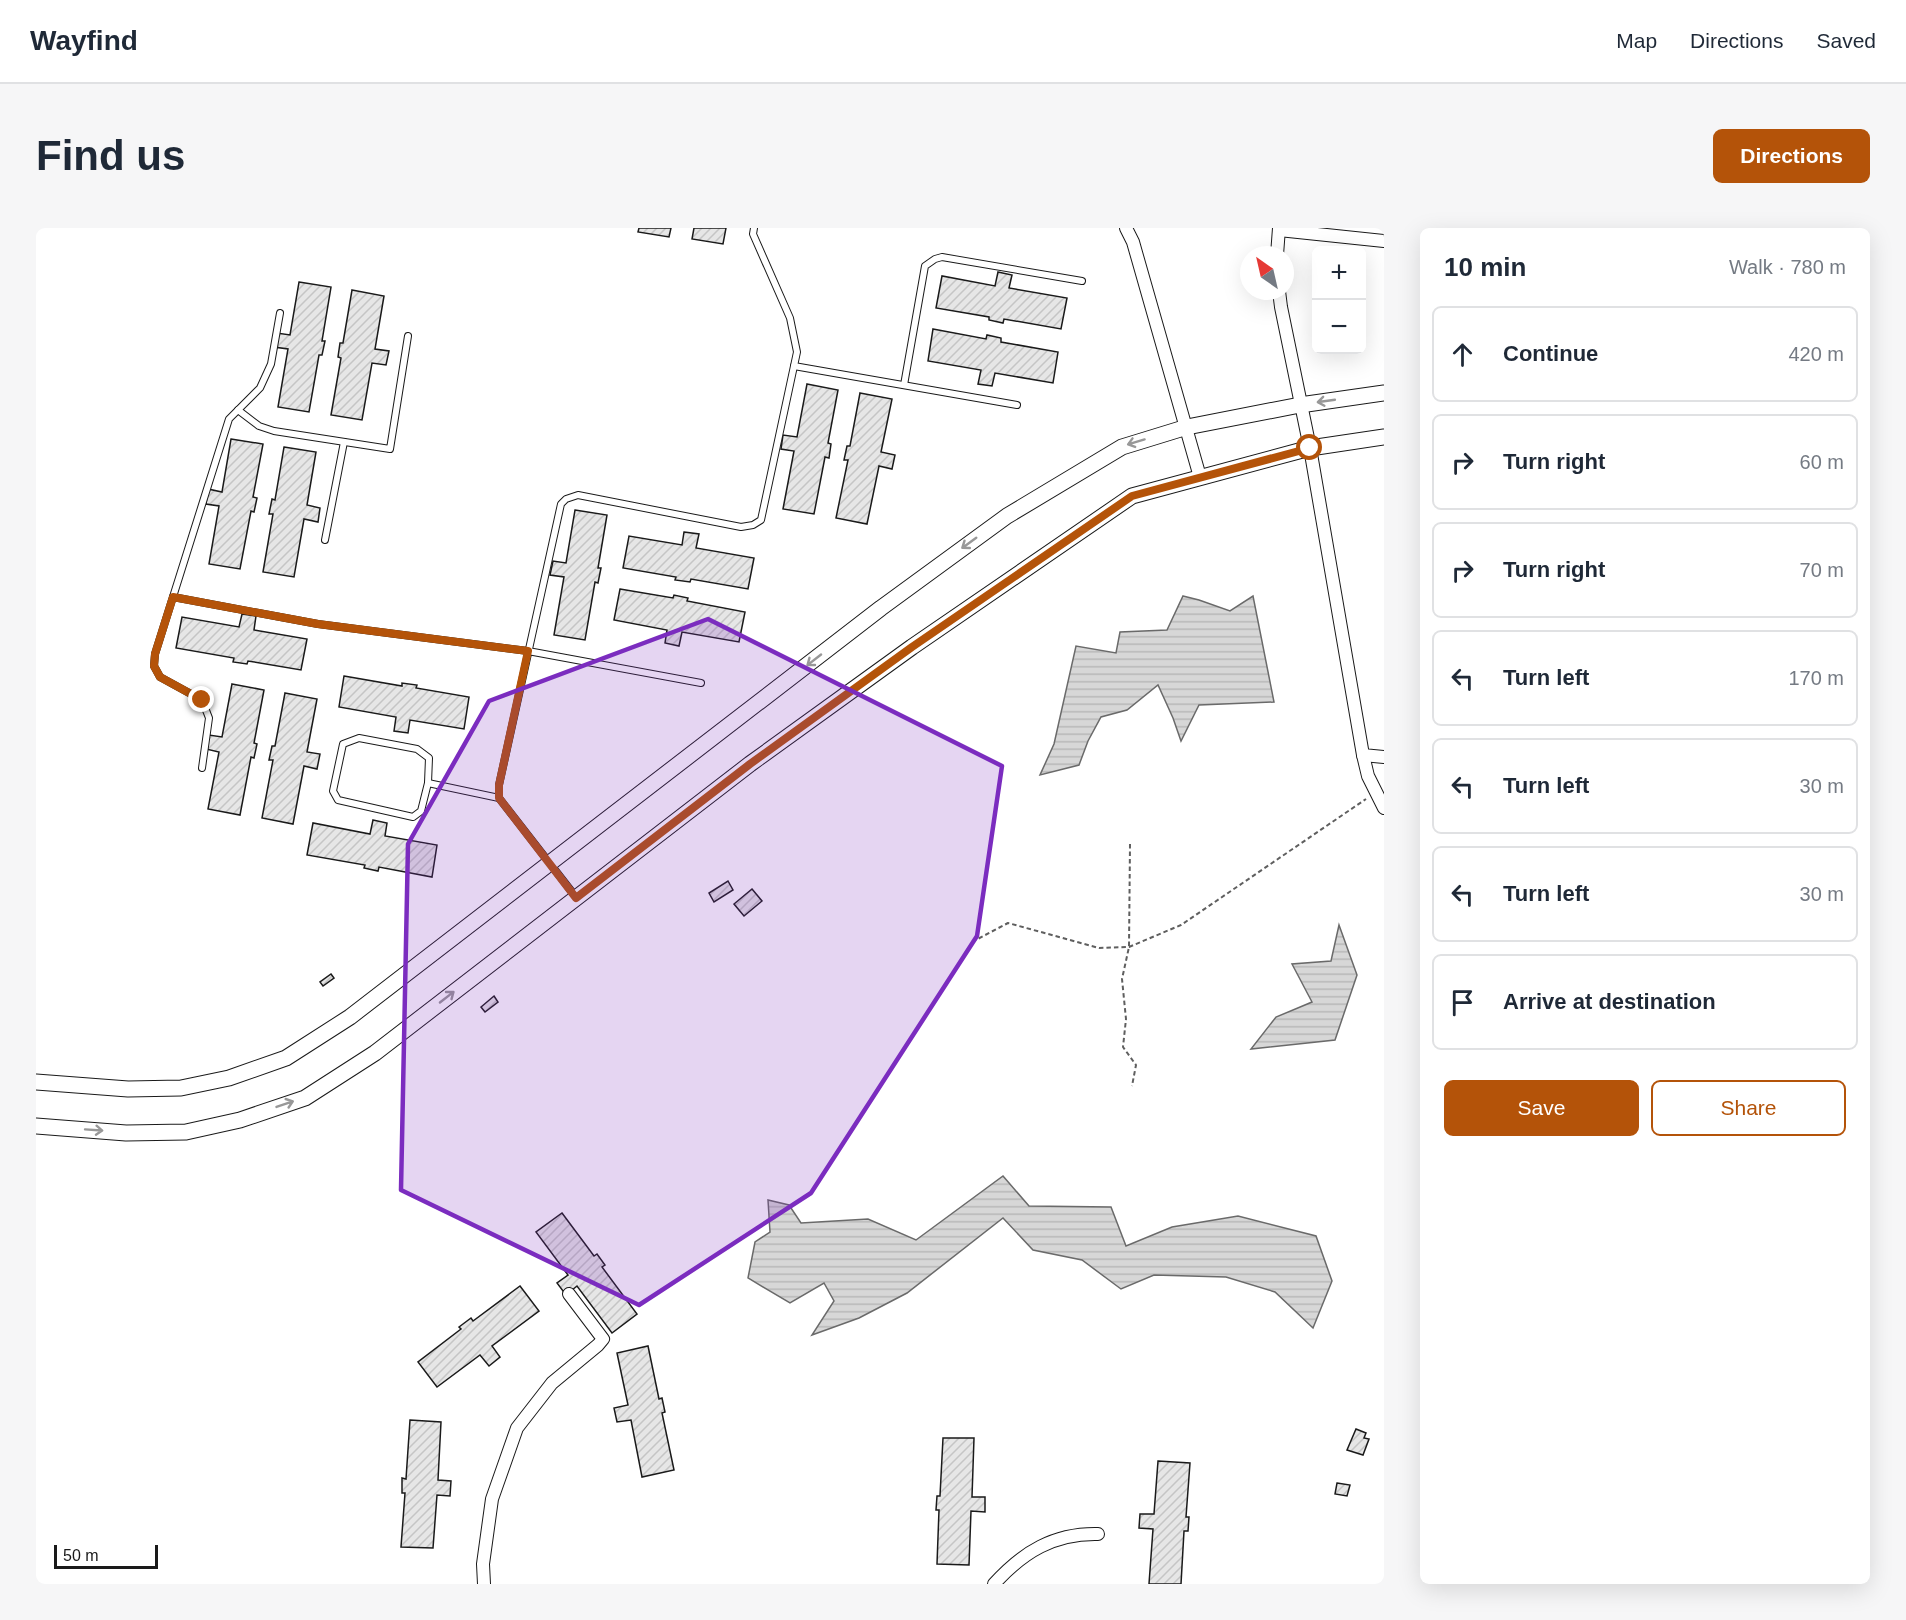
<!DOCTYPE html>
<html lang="en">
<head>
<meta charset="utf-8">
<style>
	:root { --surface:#fff; --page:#f6f6f7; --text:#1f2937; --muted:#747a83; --line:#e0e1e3; --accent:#b45309 }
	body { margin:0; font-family:Helvetica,sans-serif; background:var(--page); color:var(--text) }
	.controls { position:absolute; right:18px; top:18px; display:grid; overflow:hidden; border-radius:9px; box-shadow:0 6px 24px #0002 }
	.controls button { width:54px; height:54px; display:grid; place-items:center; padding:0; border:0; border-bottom:2px solid var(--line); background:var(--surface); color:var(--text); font:30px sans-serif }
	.compass { position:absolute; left:1204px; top:18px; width:54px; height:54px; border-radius:50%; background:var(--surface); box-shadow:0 6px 24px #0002; rotate:326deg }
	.scale { position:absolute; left:18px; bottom:15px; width:104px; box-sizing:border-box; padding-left:6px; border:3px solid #1a1a1a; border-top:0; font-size:16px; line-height:21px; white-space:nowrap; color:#1a1a1a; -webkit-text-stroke:4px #fff; paint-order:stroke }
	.stop { position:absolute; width:18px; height:18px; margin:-14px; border:4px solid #b45309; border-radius:50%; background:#fff }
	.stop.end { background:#b45309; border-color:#fff; box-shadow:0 2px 6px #0008 }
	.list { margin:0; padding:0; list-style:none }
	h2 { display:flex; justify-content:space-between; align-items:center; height:78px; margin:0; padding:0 24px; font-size:26px }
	h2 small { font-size:20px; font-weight:400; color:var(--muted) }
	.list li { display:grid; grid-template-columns:39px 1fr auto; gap:18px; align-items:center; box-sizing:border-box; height:96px; margin:0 12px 12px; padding:0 12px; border:2px solid var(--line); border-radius:9px }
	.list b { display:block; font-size:22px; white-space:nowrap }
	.list em { font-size:20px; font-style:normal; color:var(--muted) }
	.actions { display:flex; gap:12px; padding:18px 24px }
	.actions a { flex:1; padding:14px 0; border:2px solid var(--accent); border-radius:9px; text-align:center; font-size:21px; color:var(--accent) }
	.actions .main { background:var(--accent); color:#fff }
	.icon { flex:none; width:33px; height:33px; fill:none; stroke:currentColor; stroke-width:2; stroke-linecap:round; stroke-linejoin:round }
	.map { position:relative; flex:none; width:1348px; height:1356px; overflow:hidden; border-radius:9px }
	header { display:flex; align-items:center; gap:36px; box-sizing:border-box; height:84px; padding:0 30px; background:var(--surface); border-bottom:2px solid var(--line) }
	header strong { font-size:28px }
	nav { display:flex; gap:33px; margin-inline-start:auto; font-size:21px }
	.intro { display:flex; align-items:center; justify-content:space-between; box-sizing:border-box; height:144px; padding:0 36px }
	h1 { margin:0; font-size:42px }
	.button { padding:15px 27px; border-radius:9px; background:var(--accent); color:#fff; font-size:21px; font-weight:700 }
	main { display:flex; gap:36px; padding:0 36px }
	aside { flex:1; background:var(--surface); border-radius:9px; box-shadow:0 6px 24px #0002 }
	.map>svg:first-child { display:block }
	.water { fill:url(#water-rules); stroke:#6a6a6a; stroke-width:1.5 }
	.building { fill:url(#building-hatch); stroke:#1a1a1a; stroke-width:1.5 }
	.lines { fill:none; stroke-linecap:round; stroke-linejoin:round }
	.service-casing { stroke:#1a1a1a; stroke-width:8 }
	.minor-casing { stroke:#1a1a1a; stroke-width:14 }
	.tertiary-casing { stroke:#1a1a1a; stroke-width:17 }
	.path { stroke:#5f5f5f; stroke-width:2; stroke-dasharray:4.5 3; stroke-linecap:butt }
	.service { stroke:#fff; stroke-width:6 }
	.minor { stroke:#fff; stroke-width:12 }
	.tertiary { stroke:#fff; stroke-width:15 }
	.oneway { stroke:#989898 }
	.route { stroke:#b45309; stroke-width:8 }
	.marked { fill:#7b2cbf; fill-opacity:0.2; stroke:#7b2cbf; stroke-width:4.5; stroke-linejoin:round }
</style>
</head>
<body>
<header>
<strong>Wayfind</strong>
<nav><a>Map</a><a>Directions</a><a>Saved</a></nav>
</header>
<div class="intro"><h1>Find us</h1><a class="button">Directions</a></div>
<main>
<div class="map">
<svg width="1348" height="1356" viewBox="0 0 1348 1356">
	<defs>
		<pattern id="water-rules" width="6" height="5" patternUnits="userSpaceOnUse" patternTransform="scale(1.5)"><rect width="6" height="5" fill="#d7d7d7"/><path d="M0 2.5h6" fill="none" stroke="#b8b8b8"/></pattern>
		<pattern id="building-hatch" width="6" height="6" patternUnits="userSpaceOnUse" patternTransform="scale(1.5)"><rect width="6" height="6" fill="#e6e6e6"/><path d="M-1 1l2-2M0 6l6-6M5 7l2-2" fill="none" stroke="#c5c5c5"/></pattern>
	</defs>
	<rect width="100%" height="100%" fill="#fff"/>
	<g class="water">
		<polygon points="1147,368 1163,372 1194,383 1217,368 1238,474 1163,477 1145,513 1137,490 1122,457 1091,482 1065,489 1052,513 1043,537 1004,547 1018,516 1040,418 1080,425 1084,404 1131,402"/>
		<polygon points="1303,697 1321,747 1299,812 1215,821 1240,789 1276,774 1256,736 1295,733"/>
		<polygon points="967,948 993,978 1075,979 1090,1018 1136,999 1202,988 1280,1008 1296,1053 1277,1100 1239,1064 1190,1049 1118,1047 1085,1061 1046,1032 997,1022 967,990 871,1065 823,1090 776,1107 798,1073 788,1055 754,1075 712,1050 719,1014 734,1004 732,972 753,977 765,995 832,991 880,1012"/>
	</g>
	<g class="building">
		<polygon points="603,0 635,0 633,9 602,4"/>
		<polygon points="658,0 690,0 687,16 656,11"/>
		<polygon points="962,44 976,47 973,60 1031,70 1025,101 968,91 967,95 953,92 953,89 900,80 906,48 959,58"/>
		<polygon points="263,54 295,59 286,113 289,113 286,127 283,127 273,184 242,179 252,121 238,119 241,105 254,107"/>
		<polygon points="316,62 348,68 339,121 353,123 350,137 336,135 326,192 295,187 305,130 302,129 304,115 307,115"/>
		<polygon points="897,101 950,111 951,107 965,110 965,114 1022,124 1017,155 959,145 956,158 942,156 945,142 892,133"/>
		<polygon points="771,156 802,162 792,215 795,216 793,230 789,229 778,286 747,281 758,223 745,221 747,207 761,209"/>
		<polygon points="824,165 856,171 845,224 859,227 856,241 843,238 831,296 800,290 812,232 808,232 811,218 814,218"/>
		<polygon points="195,211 227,216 217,269 221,270 218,284 215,283 204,341 173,336 183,278 170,276 172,261 186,264"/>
		<polygon points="248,219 280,224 271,277 284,280 282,294 268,291 258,349 227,344 237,286 233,286 236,271 239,272"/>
		<polygon points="539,282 571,287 562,340 565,340 562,355 559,354 549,412 518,407 528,349 514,347 517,333 530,335"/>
		<polygon points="648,304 663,306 660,320 718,330 712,361 655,351 654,354 639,352 640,349 587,340 593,308 646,317"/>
		<polygon points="584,361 637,370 638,367 652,370 651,373 709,384 703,414 646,404 643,418 629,415 631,402 578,392"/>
		<polygon points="206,386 220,388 218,402 271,411 265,442 212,433 211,436 197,434 198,430 140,420 146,389 203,399"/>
		<polygon points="308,448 366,458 366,455 381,457 380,460 433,469 428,501 374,492 372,505 358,503 360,489 303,479"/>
		<polygon points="196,456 228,462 218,515 221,516 218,530 215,529 204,587 172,581 183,524 170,521 173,507 186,509"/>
		<polygon points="249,465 281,471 271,524 284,526 281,541 268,538 257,596 226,590 237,532 233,532 236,518 239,518"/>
		<polygon points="337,592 351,595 349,608 401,617 396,649 343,639 342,643 328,640 329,637 271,627 277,595 334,606"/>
		<polygon points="692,653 697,662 678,674 673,665"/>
		<polygon points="716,661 726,673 708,688 698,676"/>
		<polygon points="295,746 298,750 287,758 284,754"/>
		<polygon points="458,768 462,774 449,784 445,779"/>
		<polygon points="526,985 558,1028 561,1026 569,1037 566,1039 601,1086 576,1105 541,1058 530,1067 521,1055 532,1047 500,1004"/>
		<polygon points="484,1058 503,1083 456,1118 464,1129 453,1138 444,1127 401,1159 382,1134 425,1101 423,1099 435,1090 437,1093"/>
		<polygon points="612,1118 623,1171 626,1170 629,1184 626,1185 638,1242 606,1249 595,1192 581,1194 578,1180 592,1177 581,1125"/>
		<polygon points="374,1192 405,1194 402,1252 415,1253 414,1268 401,1267 397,1320 365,1319 369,1265 366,1265 366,1250 370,1251"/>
		<polygon points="1320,1201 1330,1205 1328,1210 1333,1211 1327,1227 1311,1222"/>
		<polygon points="907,1210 938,1210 936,1269 949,1269 949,1284 935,1283 933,1337 901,1336 903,1282 900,1282 901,1268 904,1268"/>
		<polygon points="1122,1233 1154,1235 1150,1289 1153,1289 1152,1303 1148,1303 1145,1356 1113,1356 1117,1301 1103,1300 1104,1286 1118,1286"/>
		<polygon points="1301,1255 1314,1257 1311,1268 1299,1266"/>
	</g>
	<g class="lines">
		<defs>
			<g id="service">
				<polyline points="758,138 981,177"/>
				<polyline points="868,157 889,38 899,31 906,29 1046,53"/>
				<polyline points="202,182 223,198 238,203 354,221 372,108"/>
				<polyline points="289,312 308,214"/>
				<polyline points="137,369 282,396 492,423 665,455"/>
				<polygon points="323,510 381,521 393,530 392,555 385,583 377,589 302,572 297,563 307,516"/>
				<polyline points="166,540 173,490 166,472 124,449 118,438 119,426 193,191 224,160 235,136 244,85"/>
				<polyline points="392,555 463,570"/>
				<polyline points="540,669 463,570 463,557 525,276 530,271 542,267 705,299 717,297 725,292 761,124 754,90 717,6 718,0"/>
			</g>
			<g id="minor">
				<polyline points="1090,0 1097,14 1164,249"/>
				<polyline points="1243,2 1348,13"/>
				<polyline points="1241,27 1243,0"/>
				<polyline points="1243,63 1245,79 1274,220 1327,527 1348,529"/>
				<polyline points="1327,527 1332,548 1348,580"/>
				<polyline points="448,1356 447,1336 456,1271 481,1200 516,1155 562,1117 567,1111 533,1066"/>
				<path d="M 958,1356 C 987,1324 1018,1305 1062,1306"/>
			</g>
			<g id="tertiary">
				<polyline points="0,854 92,861 145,860 193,850 250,830 314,789 845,380 971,288 1086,219 1151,199 1264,177 1348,165"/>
				<polyline points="0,898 90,905 150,904 204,892 269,870 339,825 714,536 876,419 1096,268 1274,220 1348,209"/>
			</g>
		</defs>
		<use href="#service" class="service-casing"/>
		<use href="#minor" class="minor-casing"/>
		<use href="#tertiary" class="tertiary-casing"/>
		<g class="path">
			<polyline points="1094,616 1093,719 1086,751 1090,791 1087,819 1100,837 1096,858"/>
			<polyline points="936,714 972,695 1063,720 1093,719 1145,697 1330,571"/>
		</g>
		<use href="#service" class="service"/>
		<use href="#minor" class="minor"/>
		<use href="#tertiary" class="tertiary"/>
	</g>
	<defs><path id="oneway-shaft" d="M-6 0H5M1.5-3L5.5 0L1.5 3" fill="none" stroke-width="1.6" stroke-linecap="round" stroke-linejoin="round" transform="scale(1.5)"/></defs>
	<g class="oneway">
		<use href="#oneway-shaft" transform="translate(1290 173) rotate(172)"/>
		<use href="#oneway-shaft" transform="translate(1100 214) rotate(163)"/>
		<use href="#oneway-shaft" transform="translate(933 315) rotate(144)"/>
		<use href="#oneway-shaft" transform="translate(778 432) rotate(142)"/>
		<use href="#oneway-shaft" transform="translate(411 769) rotate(-38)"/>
		<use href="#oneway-shaft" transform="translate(249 876) rotate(-19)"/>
		<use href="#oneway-shaft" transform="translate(58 902) rotate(4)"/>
	</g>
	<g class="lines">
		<polyline class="route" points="166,472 124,449 118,438 119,426 137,369 282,396 492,423 463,557 463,570 540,670 714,536 876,419 1096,268 1274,220"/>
	</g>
	<path class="marked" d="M 672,391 L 966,538 L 941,708 L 775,965 L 603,1077 L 365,962 L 372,616 L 453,473 Z"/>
</svg>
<div class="controls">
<button>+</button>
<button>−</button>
</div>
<svg class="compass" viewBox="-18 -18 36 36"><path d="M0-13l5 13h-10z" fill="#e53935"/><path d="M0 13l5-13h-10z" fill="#747a83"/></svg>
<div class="scale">50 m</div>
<div class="stop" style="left:1274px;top:220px"></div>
<div class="stop end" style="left:166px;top:472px"></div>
</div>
<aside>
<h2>10 min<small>Walk · 780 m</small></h2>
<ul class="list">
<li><svg class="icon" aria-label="ahead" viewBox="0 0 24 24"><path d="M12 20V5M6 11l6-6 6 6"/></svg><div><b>Continue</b></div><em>420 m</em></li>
<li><svg class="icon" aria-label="right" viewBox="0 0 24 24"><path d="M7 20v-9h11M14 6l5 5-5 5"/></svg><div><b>Turn right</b></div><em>60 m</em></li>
<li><svg class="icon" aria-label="right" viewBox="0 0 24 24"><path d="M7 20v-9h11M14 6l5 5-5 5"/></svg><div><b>Turn right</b></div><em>70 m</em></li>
<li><svg class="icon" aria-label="left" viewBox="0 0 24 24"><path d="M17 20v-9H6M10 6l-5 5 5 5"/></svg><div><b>Turn left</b></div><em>170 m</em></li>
<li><svg class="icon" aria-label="left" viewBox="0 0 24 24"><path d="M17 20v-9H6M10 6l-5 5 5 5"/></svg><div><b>Turn left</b></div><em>30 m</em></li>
<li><svg class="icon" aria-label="left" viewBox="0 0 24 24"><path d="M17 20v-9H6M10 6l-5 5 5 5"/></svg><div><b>Turn left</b></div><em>30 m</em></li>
<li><svg class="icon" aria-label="arrive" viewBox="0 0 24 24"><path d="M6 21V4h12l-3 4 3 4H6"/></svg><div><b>Arrive at destination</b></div></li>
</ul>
<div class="actions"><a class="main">Save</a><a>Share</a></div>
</aside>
</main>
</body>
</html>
